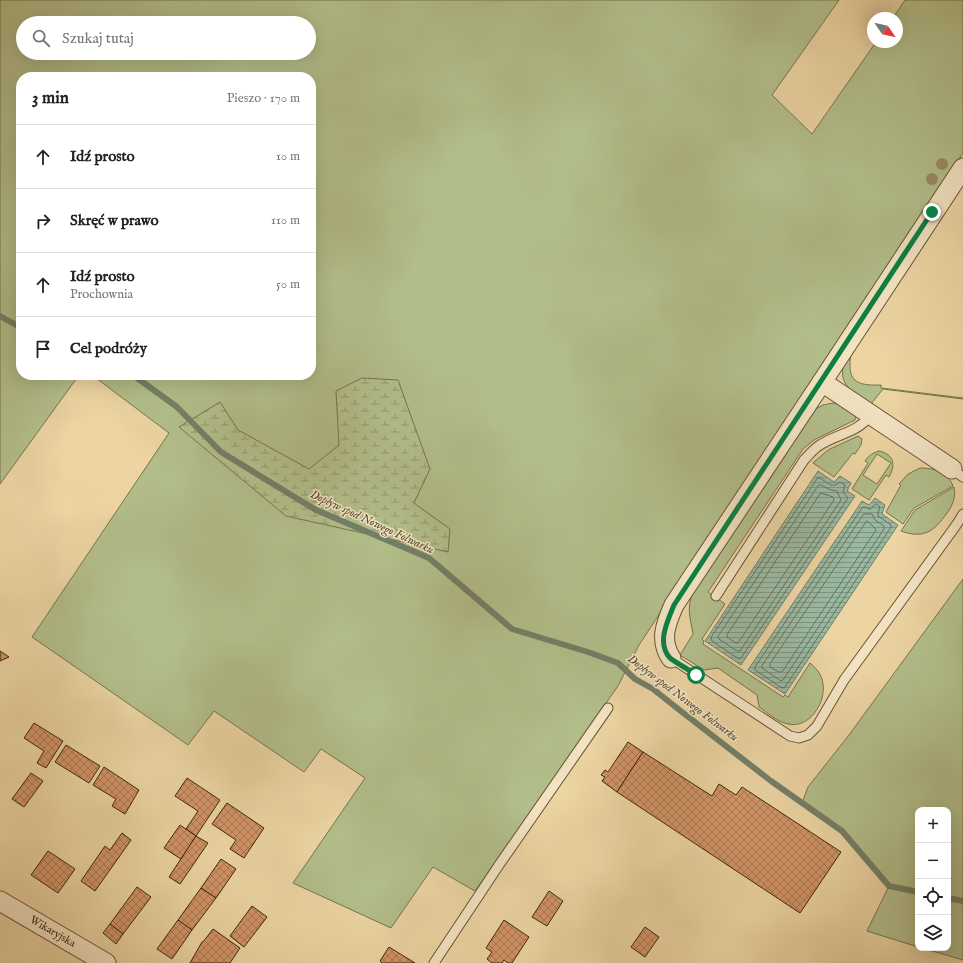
<!DOCTYPE html>
<html lang="pl">
<head>
<meta charset="utf-8">
<style>
	:root { --surface:#fff; --page:#f6f6f6; --text:#222; --muted:#767676; --line:#e0e0e0 }
	body { margin:0; font-family:"IM FELL English",serif; background:var(--page); color:var(--text) }
	.controls { position:absolute; right:12px; bottom:12px; display:grid; overflow:hidden; border-radius:8px; box-shadow:0 4px 16px #0002 }
	.controls button { width:36px; height:36px; display:grid; place-items:center; padding:0; border:0; border-bottom:1px solid var(--line); background:var(--surface); color:var(--text); font:20px sans-serif }
	.compass { position:absolute; left:867px; top:12px; width:36px; height:36px; border-radius:50%; background:var(--surface); box-shadow:0 4px 16px #0002; rotate:124deg }
	.stop { position:absolute; width:12px; height:12px; margin:-9px; border:3px solid #0b8043; border-radius:50%; background:#fff }
	.stop.end { background:#0b8043; border-color:#fff; box-shadow:0 1px 4px #0008 }
	.list { margin:0; padding:0; list-style:none }
	h2 { display:flex; justify-content:space-between; align-items:center; height:52px; margin:0; padding:0 16px; font-size:17px }
	h2 small { font-size:13px; font-weight:400; color:var(--muted) }
	.list li { display:grid; grid-template-columns:26px 1fr auto; gap:12px; align-items:center; box-sizing:border-box; height:64px; padding:0 16px; border-top:1px solid var(--line) }
	.list b { display:block; font-size:15px; white-space:nowrap }
	.list p { margin:0; font-size:13px; white-space:nowrap; color:var(--muted) }
	.list em { font-size:13px; font-style:normal; color:var(--muted) }
	.icon { flex:none; width:22px; height:22px; fill:none; stroke:currentColor; stroke-width:2; stroke-linecap:round; stroke-linejoin:round }
	.map { position:relative; flex:none; width:963px; height:963px; overflow:hidden }
	.search { position:absolute; background:var(--surface); box-shadow:0 4px 16px #0002; left:16px; top:16px; width:300px; height:44px; display:flex; align-items:center; gap:10px; box-sizing:border-box; padding:0 14px; border-radius:22px; color:var(--muted); font-size:15px }
	.panel { position:absolute; background:var(--surface); box-shadow:0 4px 16px #0002; left:16px; top:72px; width:300px; height:308px; border-radius:16px }
	.map>svg:first-child { display:block }
	.grass { fill:#b2be8a; stroke:#76744c; fill-rule:evenodd }
	.wetland { fill:url(#wetland-marsh); stroke:#76744c }
	.water { fill:url(#water-rules); stroke:#737f66 }
	.lines { fill:none; stroke-linecap:round; stroke-linejoin:round }
	.shore { stroke:#6a7158; stroke-width:1 }
	.stream { stroke:#737f66; stroke-width:6 }
	.building { fill:url(#building-cross-hatch); stroke:#3b290d }
	.service-casing { stroke:#675432; stroke-width:11 }
	.minor-casing { stroke:#675432; stroke-width:21 }
	.service { stroke:#f3e3c3; stroke-width:9 }
	.minor { stroke:#f3e3c3; stroke-width:19 }
	.tree { fill:#9b8a62 }
	.route { stroke:#0b8043; stroke-width:5 }
	.labels { text-anchor:middle; dominant-baseline:central; stroke-width:3; stroke-linejoin:round; paint-order:stroke }
	.street-label { font-size:11px; fill:#3b290d; stroke:#f3e3c3 }
	.water-label { font-size:12px; font-style:italic; fill:#524d32; stroke:#f3e3c3 }
</style>
</head>
<body>
<div class="map">
<svg width="963" height="963" viewBox="0 0 963 963">
	<defs>
		<pattern id="wetland-marsh" width="20" height="14" patternUnits="userSpaceOnUse"><rect width="20" height="14" fill="#b2be8a"/><path d="M1 5h8M5 5V1M11 12h8M15 12V8" fill="none" stroke="#929a6f"/></pattern>
		<pattern id="water-rules" width="6" height="5" patternUnits="userSpaceOnUse"><rect width="6" height="5" fill="#99b9a2"/><path d="M0 2.5h6" fill="none" stroke="#7e9682"/></pattern>
		<pattern id="building-cross-hatch" width="8" height="8" patternUnits="userSpaceOnUse"><rect width="8" height="8" fill="#d09366"/><path d="M0 0l8 8M0 8l8-8" fill="none" stroke="#aa7852"/></pattern>
	</defs>
	<rect width="100%" height="100%" fill="#ecd4a3"/>
	<filter id="stains"><feTurbulence type="fractalNoise" baseFrequency=".005" numOctaves="4"/><feColorMatrix values="0 0 0 0 .2 0 0 0 0 .09 0 0 0 0 .02 0 0 0 .5 -.17"/></filter>
	<radialGradient id="worn" r=".72"><stop offset=".6" stop-color="#630" stop-opacity="0"/><stop offset="1" stop-color="#630" stop-opacity=".3"/></radialGradient>
	<g class="grass">
		<path d="M 0,0 L 839,0 L 772,95 L 812,134 L 876,42 L 897,42 L 897,18 L 893,18 L 905,0 L 963,0 L 963,153 L 639,645 L 618,686 L 475,891 L 433,867 L 391,928 L 293,883 L 365,778 L 321,749 L 304,772 L 214,711 L 188,745 L 32,637 L 169,433 L 92,375 L 311,375 L 311,77 L 21,77 L 21,375 L 79,375 L 0,484 ZM 23,23 L 309,23 L 309,53 L 23,53 Z"/>
		<path d="M 851,353 C 847,380 854,386 881,385 L 881,388 L 963,398 L 963,399 L 883,389 L 871,404 C 858,395 839,387 843,368 C 844,363 848,358 851,353 Z"/>
		<path d="M 833,403 L 841,405 L 856,416 L 855,420 L 814,440 L 803,449 L 708,592 L 725,604 L 702,639 L 704,641 L 703,644 L 783,697 L 785,695 L 788,697 L 810,663 C 817,669 822,675 823,684 C 826,703 809,729 788,724 C 777,722 767,712 759,707 L 757,695 L 718,668 L 704,670 L 680,655 L 693,634 C 690,617 686,607 694,590 L 814,410 L 823,405 Z"/>
		<polygon points="858,436 862,439 861,445 855,454 853,453 834,477 813,463 828,450"/>
		<path d="M 879,451 C 894,454 896,465 889,477 L 886,475 L 869,500 L 852,489 L 868,463 L 865,461 C 869,455 873,453 879,451 ZM 877,454 L 891,463 L 877,484 L 863,475 Z"/>
		<path d="M 920,468 C 934,468 948,472 953,486 L 914,508 L 903,524 L 886,512 L 901,485 L 899,484 L 908,474 Z"/>
		<path d="M 954,487 C 956,497 953,505 947,513 C 934,532 923,539 901,531 L 915,510 Z"/>
		<polygon points="963,579 963,960 922,948 948,948 948,810 918,810 918,947 867,931 889,886 842,831 802,803 808,787 849,735"/>
	</g>
	<polygon class="wetland" points="362,378 398,380 430,469 414,503 450,529 448,552 286,516 179,427 220,402 238,430 309,469 339,445 336,391"/>
	<g class="water">
		<polygon points="818,471 834,482 840,476 851,483 847,491 855,496 741,665 705,641"/>
		<polygon points="875,498 885,505 882,514 898,525 785,694 748,670 862,501 869,505"/>
	</g>
	<g class="lines">
		<g class="shore">
			<path d="M 818,478 L 820,478 C 828,483 832,489 840,482 L 845,485 L 843,492 L 848,498 L 741,658 L 739,659 L 712,641 L 711,638 Z"/>
			<polygon points="819,485 821,485 831,490 837,491 841,500 740,651 737,651 719,639 718,637"/>
			<polygon points="821,493 833,497 834,500 738,643 736,643 727,637 727,635"/>
			<polygon points="876,504 880,507 878,513 878,516 891,525 891,527 785,687 782,688 755,670 755,667 862,508 864,507 870,509"/>
			<polygon points="864,514 872,514 875,520 884,526 884,529 783,680 781,681 762,668 762,666"/>
			<polygon points="867,521 875,528 876,530 782,672 779,672 770,667 770,664"/>
		</g>
		<g class="stream">
			<polyline points="0,316 18,326 21,327"/>
			<polyline points="133,375 177,407 221,452 316,510 429,558 512,629 588,652 618,663 635,679 653,689 682,712 771,781 842,831 889,886 918,892"/>
			<polyline points="948,898 963,901"/>
		</g>
	</g>
	<g class="building">
		<polygon points="0,651 9,657 0,661"/>
		<polygon points="34,723 63,741 46,768 37,763 44,751 24,738"/>
		<polygon points="628,742 643,752 617,792 602,781 605,777 601,775 605,770 608,772"/>
		<polygon points="66,745 100,766 89,783 55,762"/>
		<polygon points="643,752 712,796 719,784 736,795 742,787 841,852 800,913 617,792"/>
		<polygon points="104,767 139,790 125,814 112,806 116,799 93,785"/>
		<polygon points="31,773 43,781 24,807 12,799"/>
		<polygon points="187,778 220,800 196,836 186,829 198,811 175,796"/>
		<polygon points="227,803 264,828 244,858 230,849 236,840 212,824"/>
		<polygon points="180,825 196,836 181,859 164,848"/>
		<polygon points="122,833 131,840 95,891 81,881 105,846 110,850"/>
		<polygon points="196,836 208,843 180,884 169,877"/>
		<polygon points="48,851 75,869 58,893 31,875"/>
		<polygon points="221,859 236,869 216,898 201,888"/>
		<polygon points="137,887 151,897 123,934 110,924"/>
		<polygon points="201,888 216,898 192,930 178,920"/>
		<polygon points="549,891 563,901 547,926 532,917"/>
		<polygon points="252,906 267,917 244,947 230,936"/>
		<polygon points="178,920 192,930 172,959 157,949"/>
		<polygon points="504,920 529,937 512,963 508,963 504,960 502,963 492,963 487,959 492,952 486,948"/>
		<polygon points="110,924 123,934 116,944 103,933"/>
		<polygon points="645,927 659,937 645,957 631,947"/>
		<polygon points="213,929 240,948 230,963 190,963 202,942 203,942"/>
		<polygon points="389,947 415,963 382,963 380,961"/>
	</g>
	<g class="lines">
		<defs>
			<g id="service">
				<polyline points="952,469 963,477"/>
				<path d="M 716,596 L 804,460 C 808,456 812,451 817,447 C 836,433 855,435 871,415"/>
				<polyline points="671,658 790,736 799,738 808,735 817,726 844,680 957,524 963,514"/>
				<polyline points="434,963 499,865 608,708"/>
			</g>
			<g id="minor">
				<polyline points="822,382 963,168"/>
				<path d="M 671,658 C 659,640 666,623 674,605 L 822,382 L 952,469"/>
				<path id="s1" d="M 0,901 L 106,963"/>
			</g>
		</defs>
		<use href="#service" class="service-casing"/>
		<use href="#minor" class="minor-casing"/>
		<use href="#service" class="service"/>
		<use href="#minor" class="minor"/>
	</g>
	<g class="tree">
		<circle cx="942" cy="164" r="6"/>
		<circle cx="932" cy="179" r="6"/>
	</g>
	<g class="lines">
		<path class="route" d="M 696,675 C 690,670 676,663 670,658 C 656,643 668,620 674,605 L 932,212"/>
	</g>
	<g class="labels">
		<g class="street-label">
			<text stroke="none"><textPath href="#s1" startOffset="61">Wikaryjska</textPath></text>
		</g>
		<g class="water-label">
			<text transform="translate(372 522) rotate(25)">Dopływ spod Nowego Folwarku</text>
			<text transform="translate(683 698) rotate(37)">Dopływ spod Nowego Folwarku</text>
		</g>
	</g>
	<rect width="100%" height="100%" filter="url(#stains)"/>
	<rect width="100%" height="100%" fill="url(#worn)"/>
</svg>
<div class="controls">
<button>+</button>
<button>−</button>
<button><svg class="icon" aria-label="locate" viewBox="0 0 24 24"><circle cx="12" cy="12" r="6"/><path d="M12 2v4M12 18v4M2 12h4M18 12h4"/></svg></button>
<button><svg class="icon" aria-label="layers" viewBox="0 0 24 24"><path d="M12 4l9 5-9 5-9-5zM3 14l9 5 9-5"/></svg></button>
</div>
<svg class="compass" viewBox="-18 -18 36 36"><path d="M0-13l5 13h-10z" fill="#e53935"/><path d="M0 13l5-13h-10z" fill="#767676"/></svg>
<div class="stop" style="left:696px;top:675px"></div>
<div class="stop end" style="left:932px;top:212px"></div>
<div class="search"><svg class="icon" aria-label="search" viewBox="0 0 24 24"><circle cx="10" cy="10" r="6"/><path d="M15 15l6 6"/></svg>Szukaj tutaj</div>
<section class="panel">
<h2>3 min<small>Pieszo · 170 m</small></h2>
<ul class="list">
<li><svg class="icon" aria-label="ahead" viewBox="0 0 24 24"><path d="M12 20V5M6 11l6-6 6 6"/></svg><div><b>Idź prosto</b></div><em>10 m</em></li>
<li><svg class="icon" aria-label="right" viewBox="0 0 24 24"><path d="M7 20v-9h11M14 6l5 5-5 5"/></svg><div><b>Skręć w prawo</b></div><em>110 m</em></li>
<li><svg class="icon" aria-label="ahead" viewBox="0 0 24 24"><path d="M12 20V5M6 11l6-6 6 6"/></svg><div><b>Idź prosto</b><p>Prochownia</p></div><em>50 m</em></li>
<li><svg class="icon" aria-label="arrive" viewBox="0 0 24 24"><path d="M6 21V4h12l-3 4 3 4H6"/></svg><div><b>Cel podróży</b></div></li>
</ul>
</section>
</div>
</body>
</html>
